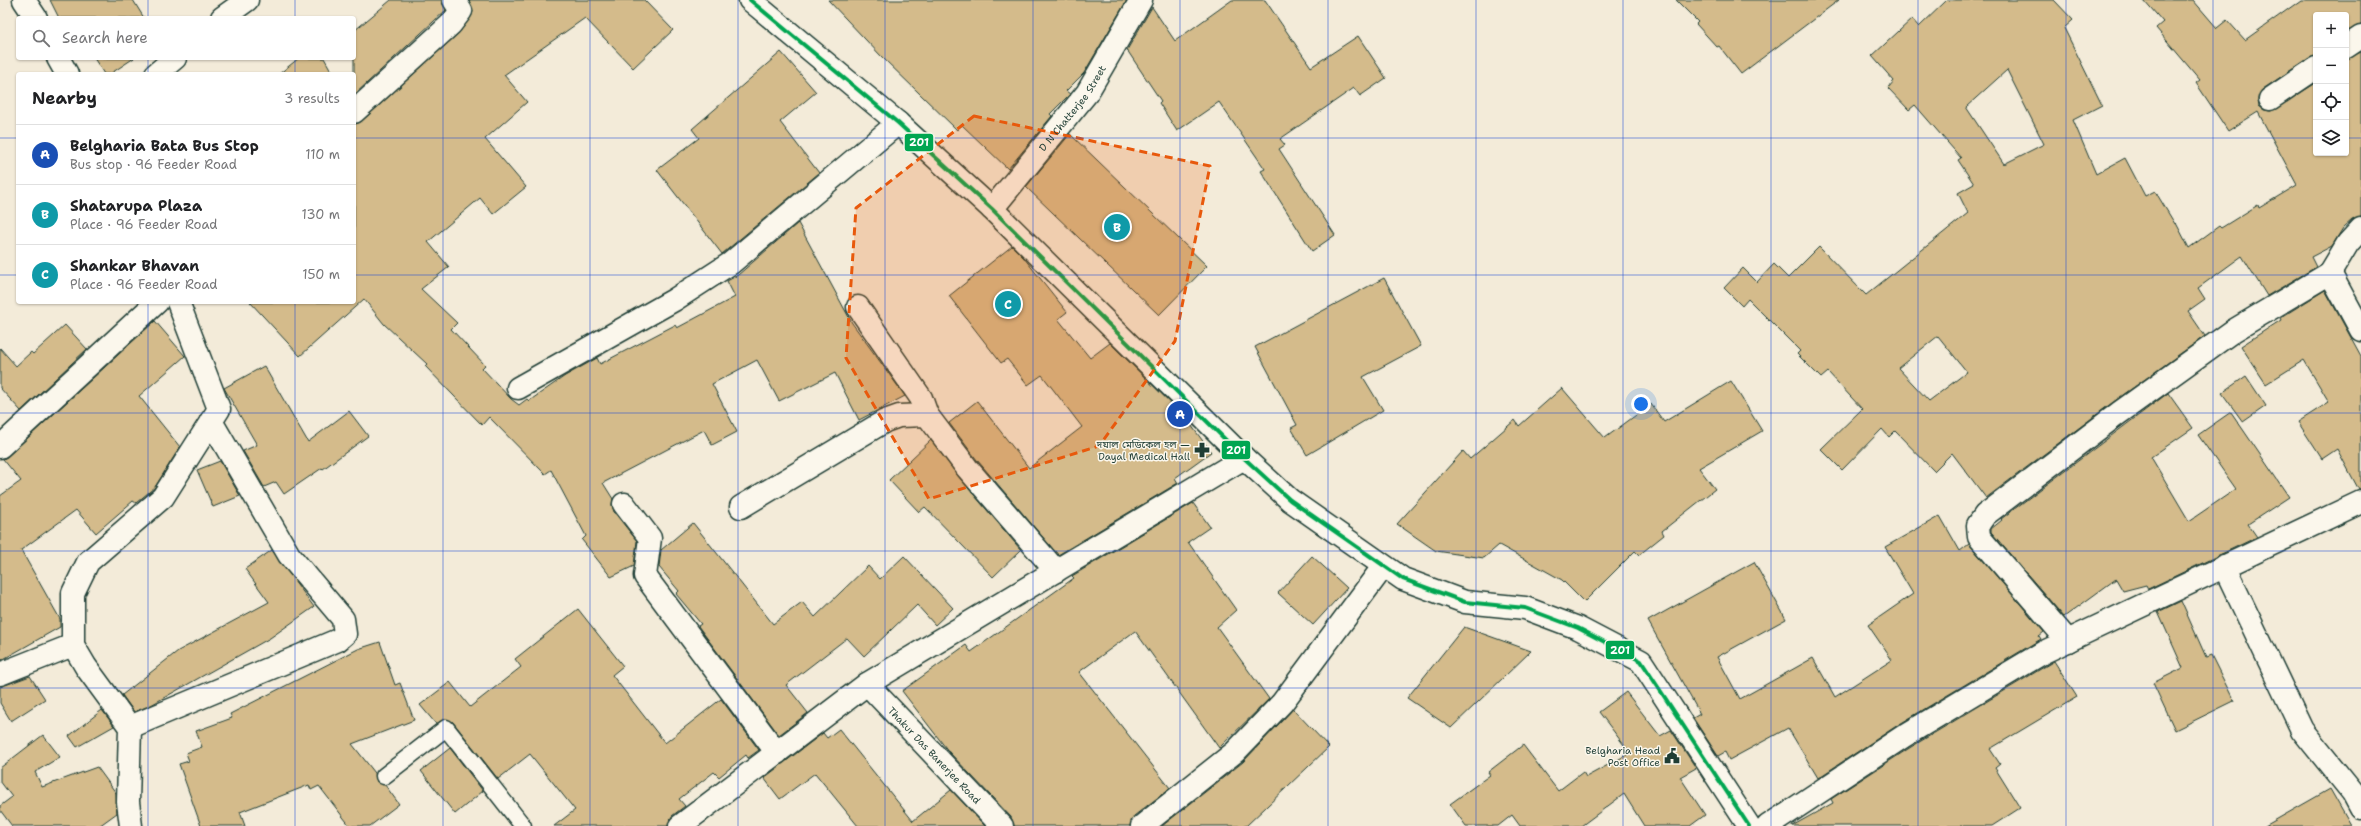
<!DOCTYPE html>
<html lang="en">
<head>
<meta charset="utf-8">
<style>
	:root { --surface:#fff; --page:#f6f6f6; --text:#202124; --muted:#757577; --line:#e0e0e0; --accent:#2563eb }
	body { margin:0; font-family:"Shantell Sans","Noto Sans Bengali",sans-serif; background:var(--page); color:var(--text) }
	.controls { position:absolute; right:12px; top:12px; display:grid; overflow:hidden; border-radius:4px; box-shadow:0 1px 3px #0004 }
	.controls button { width:36px; height:36px; display:grid; place-items:center; padding:0; border:0; border-bottom:1px solid var(--line); background:var(--surface); color:var(--text); font:20px sans-serif }
	.you { position:absolute; left:1641px; top:404px; width:14px; height:14px; margin:-10px; border:3px solid #fff; border-radius:50%; background:#1a73e8; box-shadow:0 0 0 6px #1a73e833 }
	.badge { display:grid; place-items:center; width:26px; height:26px; border-radius:50%; background:var(--accent); color:#fff; font-size:13px; font-weight:700 }
	.pin { position:absolute; translate:-50% -50%; border:2px solid #fff; box-shadow:0 1px 4px #0006 }
	.list { margin:0; padding:0; list-style:none }
	h2 { display:flex; justify-content:space-between; align-items:center; height:52px; margin:0; padding:0 16px; font-size:17px }
	h2 small { font-size:13px; font-weight:400; color:var(--muted) }
	.list li { display:grid; grid-template-columns:26px 1fr auto; gap:12px; align-items:center; box-sizing:border-box; height:60px; padding:0 16px; border-top:1px solid var(--line) }
	.list b { display:block; font-size:15px; white-space:nowrap }
	.list p { margin:0; font-size:13px; white-space:nowrap; color:var(--muted) }
	.list em { font-size:13px; font-style:normal; color:var(--muted) }
	.icon { flex:none; width:22px; height:22px; fill:none; stroke:currentColor; stroke-width:2; stroke-linecap:round; stroke-linejoin:round }
	.map { position:relative; flex:none; width:2361px; height:826px; overflow:hidden }
	.search { position:absolute; background:var(--surface); box-shadow:0 1px 3px #0004; left:16px; top:16px; width:340px; height:44px; display:flex; align-items:center; gap:10px; box-sizing:border-box; padding:0 14px; border-radius:4px; color:var(--muted); font-size:15px }
	.panel { position:absolute; background:var(--surface); box-shadow:0 1px 3px #0004; left:16px; top:72px; width:340px; height:232px; border-radius:4px }
	.map>svg:first-child { display:block }
	.building { fill:#d4bb8b; stroke:#1f3d34; fill-rule:evenodd }
	.lines { fill:none; stroke-linecap:round; stroke-linejoin:round }
	.lane-casing { stroke:#1f3d34; stroke-width:19 }
	.street-casing { stroke:#1f3d34; stroke-width:25 }
	.secondary-casing { stroke:#1f3d34; stroke-width:25 }
	.primary-casing { stroke:#1f3d34; stroke-width:25 }
	.lane { stroke:#fbf7ec; stroke-width:16 }
	.street { stroke:#fbf7ec; stroke-width:22 }
	.secondary { stroke:#fbf7ec; stroke-width:22 }
	.primary { stroke:#fbf7ec; stroke-width:22 }
	.bus-1-casing { stroke:#fbf7ec; stroke-width:7 }
	.bus-1 { stroke:#00a651; stroke-width:4 }
	.marked { fill:#e8590c; fill-opacity:0.2; stroke:#e8590c; stroke-width:3; stroke-dasharray:8 5; stroke-linejoin:round }
	.grid { fill:none; stroke:#1d4ed8; stroke-width:1; stroke-opacity:0.55 }
	.labels { text-anchor:middle; dominant-baseline:central; stroke-width:3; stroke-linejoin:round; paint-order:stroke }
	.street-label { font-size:10px; fill:#1f3d34; stroke:#fbf7ec }
	.poi-label { font-size:10px; fill:#1f3d34; stroke:#fbf7ec; text-anchor:end }
	.line-badge { stroke:#fbf7ec; stroke-width:1.5 }
	.badge-label { font-size:11px; text-anchor:middle; font-weight:bold; fill:#fff }
</style>
</head>
<body>
<div class="map">
<svg width="2361" height="826" viewBox="0 0 2361 826">
	<rect width="100%" height="100%" fill="#f3ebd9"/>
	<filter id="ink" filterUnits="userSpaceOnUse"><feTurbulence type="fractalNoise" baseFrequency=".025" numOctaves="2"/><feDisplacementMap in="SourceGraphic" scale="8" xChannelSelector="R" yChannelSelector="G"/><feConvolveMatrix kernelMatrix="1 2 1 2 8 2 1 2 1" color-interpolation-filters="sRGB"/></filter>
	<g filter="url(#ink)">
		<g class="building">
			<polygon points="50,0 133,0 144,18 59,18"/>
			<polygon points="391,0 442,0 446,10 354,95 354,31"/>
			<polygon points="469,0 644,0 673,30 633,68 585,18 504,75 527,102 485,139 526,187 493,214 480,198 428,242 449,267 421,289 457,323 451,329 485,365 482,368 511,399 519,405 527,399 529,401 565,376 597,358 600,364 675,325 677,328 735,297 727,281 738,275 798,223 852,323 905,396 859,420 835,373 779,401 757,360 712,384 737,432 712,445 704,430 603,483 613,499 612,505 614,512 637,541 634,566 611,577 582,540 586,536 551,470 545,474 489,417 482,425 425,366 427,364 384,324 364,299 300,356 250,302 354,302 354,124 362,121 459,33 473,12"/>
			<polygon points="828,0 1127,0 1084,73 1066,91 1070,94 1050,114 1052,116 1008,169 962,125 957,130 882,57"/>
			<polygon points="1232,0 1265,0 1311,67 1358,36 1386,78 1360,96 1354,88 1280,139 1285,145 1279,149 1335,235 1312,251 1261,171 1265,169 1219,102 1177,131 1159,103 1161,101 1127,50 1152,7 1175,41"/>
			<polygon points="1676,0 1839,0 1741,74 1719,46 1717,47 1696,24 1698,22"/>
			<path d="M 1947,0 L 2054,0 L 2073,20 L 2064,28 L 2102,105 L 2073,120 L 2096,174 L 2125,158 L 2145,196 L 2155,191 L 2175,224 L 2176,223 L 2189,248 L 2219,226 L 2221,228 L 2258,205 L 2259,208 L 2297,185 L 2258,112 L 2228,131 L 2196,83 L 2200,80 L 2156,28 L 2163,22 L 2144,0 L 2193,0 L 2217,28 L 2227,20 L 2245,40 L 2301,0 L 2361,0 L 2361,25 L 2346,32 L 2346,15 L 2316,15 L 2316,56 L 2309,58 L 2263,89 L 2258,99 L 2259,106 L 2264,110 L 2271,111 L 2316,83 L 2316,153 L 2346,153 L 2346,59 L 2361,52 L 2361,217 L 2352,220 L 2343,228 L 2332,246 L 2311,257 L 2316,267 L 2267,296 L 2242,256 L 2198,288 L 2205,299 L 2188,311 L 2205,336 L 2112,403 L 1986,498 L 1952,453 L 1934,471 L 1895,431 L 1889,437 L 1882,429 L 1842,470 L 1821,449 L 1862,409 L 1828,372 L 1821,378 L 1797,354 L 1800,351 L 1748,299 L 1742,306 L 1724,288 L 1743,268 L 1757,282 L 1774,264 L 1788,278 L 1819,247 L 1866,295 L 1968,213 L 1958,193 L 1974,184 L 1958,160 L 1961,158 L 1915,105 L 1909,110 L 1888,88 L 1894,81 L 1872,56 L 1912,19 L 1919,27 ZM 2007,70 L 2044,144 L 2004,164 L 1966,107 ZM 1938,336 L 1967,372 L 1929,401 L 1898,368 Z"/>
			<polygon points="781,52 816,92 780,122 819,173 722,254 657,170 699,138 692,129"/>
			<polygon points="94,58 134,58 110,74 104,74"/>
			<polygon points="299,58 324,58 333,74 279,74"/>
			<polygon points="1070,134 1207,266 1159,315 1026,187"/>
			<polygon points="1012,246 1024,258 1067,312 1058,319 1090,358 1110,343 1185,417 1211,452 1175,478 1178,483 1058,555 977,460 949,423 977,401 1029,468 1082,427 1042,375 1028,385 1007,359 1001,363 949,296"/>
			<polygon points="1384,278 1421,346 1363,377 1383,410 1307,455 1291,428 1297,425 1255,347"/>
			<polygon points="2325,290 2361,356 2361,490 2359,490 2337,449 2322,459 2298,422 2329,402 2304,360 2266,384 2241,346 2281,320 2280,318"/>
			<polygon points="155,321 185,356 139,396 180,447 155,487 136,503 133,501 96,533 76,510 21,550 60,619 60,627 0,661 0,496 21,481 3,459 8,456"/>
			<polygon points="65,325 87,349 21,411 0,388 0,348 16,366 31,352 33,354"/>
			<polygon points="264,366 308,442 349,411 368,436 323,469 322,468 284,494 276,482 264,487 243,451 257,445 224,388"/>
			<polygon points="2246,376 2266,406 2243,422 2222,393"/>
			<polygon points="1731,381 1762,431 1699,468 1715,489 1662,531 1664,535 1639,555 1635,551 1584,602 1562,580 1499,545 1484,558 1436,551 1397,524 1463,451 1470,459 1515,420 1519,426 1562,388 1605,438 1651,404 1664,422"/>
			<polygon points="2168,393 2193,428 2151,457 2189,521 2236,489 2198,435 2231,412 2289,497 2248,524 2257,537 2148,589 2146,585 2123,591 2116,579 2064,617 1991,532 1991,529 2002,520 2001,519"/>
			<polygon points="931,440 958,476 1021,550 993,577 925,507 919,512 889,480"/>
			<polygon points="220,461 240,496 213,507 197,470"/>
			<polygon points="1193,503 1210,527 1188,542 1236,610 1217,627 1269,699 1219,748 1135,631 1079,672 1170,788 1134,816 1130,826 1014,826 1011,817 949,752 902,691 966,645 971,652 1074,578 1072,576"/>
			<polygon points="1940,516 1960,551 1969,544 2044,632 2039,636 2041,639 1898,725 1818,778 1788,728 1729,760 1725,752 1718,756 1693,718 1700,714 1648,621 1754,562 1786,619 1717,657 1740,699 1813,658 1835,697 1892,660 1868,625 1913,594 1885,547"/>
			<polygon points="693,523 773,624 802,602 815,617 868,566 880,579 904,556 953,608 935,625 917,605 864,656 847,638 786,685 808,713 779,735 698,626 701,624 676,594 679,591 659,567 661,550"/>
			<polygon points="272,550 314,607 270,638 151,705 134,712 122,695 178,651 269,602 245,569"/>
			<polygon points="1312,556 1347,588 1313,625 1278,593"/>
			<polygon points="2181,601 2206,657 2211,655 2234,701 2175,730 2153,683 2183,668 2158,612"/>
			<polygon points="578,609 623,666 612,675 665,743 721,699 759,750 748,758 746,755 719,777 714,772 679,799 685,806 672,816 668,826 554,826 575,810 530,754 498,779 453,722 445,719 436,724 420,705 450,682 470,707 521,667 515,659"/>
			<polygon points="1464,627 1531,651 1451,728 1407,698"/>
			<polygon points="380,642 395,685 400,683 414,720 352,744 375,773 377,782 385,785 399,804 370,826 350,826 319,786 311,790 309,785 240,812 245,826 201,826 179,764 189,761 186,753 202,747 196,731 232,718 230,714 358,649"/>
			<polygon points="2054,661 2077,697 1990,749 2000,764 1995,768 2020,808 1992,826 1792,826 1833,803 1831,799 1911,747"/>
			<polygon points="30,676 45,699 11,721 0,703 0,687"/>
			<polygon points="1626,692 1660,736 1671,730 1696,768 1680,777 1705,815 1690,826 1644,826 1624,794 1581,826 1520,826 1512,815 1498,826 1466,826 1450,804 1490,775 1488,772 1523,745 1558,791 1583,772 1586,777 1630,753 1599,712"/>
			<polygon points="1293,709 1329,747 1246,826 1162,826 1243,762"/>
			<polygon points="102,710 114,726 77,747 69,736"/>
			<polygon points="839,729 913,821 951,790 985,826 858,826 815,773 780,799 764,778 823,733 827,738"/>
			<polygon points="43,735 60,757 35,772 42,787 97,767 116,793 117,813 99,826 12,826 0,810 0,806 12,797 0,781 0,768"/>
			<polygon points="450,748 483,791 455,814 421,771"/>
			<polygon points="2330,789 2351,826 2265,826"/>
		</g>
		<g class="lines">
			<defs>
				<polyline id="lane" points="384,776 446,728 523,826"/>
				<g id="street">
					<polyline points="24,0 36,18"/>
					<polyline points="222,18 247,0"/>
					<polyline points="2346,47 2361,37"/>
					<polyline points="58,58 67,74"/>
					<polyline points="156,74 175,58"/>
					<polyline points="2270,99 2316,68"/>
					<polyline points="354,112 451,24 461,11 454,0"/>
					<path id="s1" d="M 992,209 L 1087,93 L 1141,0"/>
					<polyline points="2330,273 2348,243 2361,229"/>
					<polyline points="858,307 921,398 927,415 967,468 1056,571"/>
					<polyline points="518,388 674,300 731,263 898,123"/>
					<polyline points="0,447 157,302"/>
					<polyline points="624,504 650,538 645,576 777,753"/>
					<polyline points="741,507 885,421 899,416 927,415"/>
					<polyline points="2224,566 2302,730 2353,793 2361,808"/>
					<polyline points="2068,641 1979,537 1978,525 1985,515 2119,413 2233,331 2330,273 2361,330"/>
					<polyline points="0,674 73,645"/>
					<path id="s2" d="M 867,684 L 1002,826"/>
					<polyline points="130,727 338,640 345,634 343,619 289,555 211,421"/>
					<polyline points="131,826 128,802 130,727 86,667 73,645 73,593 88,562 163,497 219,409 178,302"/>
					<polyline points="1142,826 1235,752 1282,703 1383,567"/>
					<polyline points="1768,826 1904,736 2044,652 2361,502"/>
				</g>
				<polyline id="secondary" points="680,826 867,684 1244,458"/>
				<polyline id="primary" points="750,0 898,123 992,209 1244,458 1290,500 1403,579 1465,602 1525,608 1578,628 1641,661 1749,826"/>
			</defs>
			<use href="#lane" class="lane-casing"/>
			<use href="#street" class="street-casing"/>
			<use href="#secondary" class="secondary-casing"/>
			<use href="#primary" class="primary-casing"/>
			<use href="#lane" class="lane"/>
			<use href="#street" class="street"/>
			<use href="#secondary" class="secondary"/>
			<use href="#primary" class="primary"/>
			<defs>
				<polyline id="bus-1" points="750,0 898,123 992,209 1244,458 1290,500 1403,579 1465,602 1525,608 1578,628 1641,661 1749,826"/>
			</defs>
			<use href="#bus-1" class="bus-1-casing"/>
			<use href="#bus-1" class="bus-1"/>
		</g>
	</g>
	<path class="marked" d="M 974,116 L 1210,166 L 1175,341 L 1099,446 L 929,499 L 846,358 L 856,208 Z"/>
	<path class="grid" d="M 148,0 L 148,18M 295,0 L 295,18M 443,0 L 443,826M 590,0 L 590,826M 738,0 L 738,826M 885,0 L 885,826M 1033,0 L 1033,826M 1180,0 L 1180,826M 1328,0 L 1328,826M 1476,0 L 1476,826M 1623,0 L 1623,826M 1771,0 L 1771,826M 1918,0 L 1918,826M 2066,0 L 2066,826M 2213,0 L 2213,826M 148,58 L 148,74M 295,58 L 295,74M 0,138 L 18,138M 354,138 L 2316,138M 2346,138 L 2361,138M 0,275 L 18,275M 354,275 L 2361,275M 148,302 L 148,826M 295,302 L 295,826M 0,413 L 2361,413M 0,551 L 2361,551M 0,688 L 2361,688"/>
	<defs>
		<symbol id="pharmacy-bare" viewBox="-9 -9 18 18"><path d="M-2-6h4v4h4v4h-4v4h-4v-4h-4v-4h4Z" fill="#1f3d34" stroke="#fbf7ec" stroke-width="2.5" paint-order="stroke"/></symbol>
		<symbol id="civic-bare" viewBox="-9 -9 18 18"><path d="M-.6-6.5H3V-4.5H.6V-3L4-1V1h2V6H-6V1h2V-1L-.6-3ZM-1.2 2.5V6h2.4V2.5Z" fill="#1f3d34" stroke="#fbf7ec" stroke-width="2.5" paint-order="stroke"/></symbol>
	</defs>
	<g fill-rule="evenodd">
		<use href="#pharmacy-bare" x="1191" y="439" width="22" height="22"/>
		<use href="#civic-bare" x="1661" y="745" width="22" height="22"/>
	</g>
	<g class="labels">
		<g class="street-label">
			<text stroke="none"><textPath href="#s1" startOffset="129">D N Chatterjee Street</textPath></text>
			<text stroke="none"><textPath href="#s2" startOffset="98">Thakur Das Banerjee Road</textPath></text>
		</g>
		<g class="poi-label">
			<text x="1190" y="444">দয়াল মেডিকেল হল —<tspan x="1190" dy="12">Dayal Medical Hall</tspan></text>
			<text x="1660" y="750">Belgharia Head<tspan x="1660" dy="12">Post Office</tspan></text>
		</g>
	</g>
	<g class="line-badge">
		<rect x="904" y="133" width="30" height="19" rx="4" fill="#00a651"/>
		<rect x="1221" y="440" width="30" height="20" rx="4" fill="#00a651"/>
		<rect x="1605" y="640" width="30" height="20" rx="4" fill="#00a651"/>
	</g>
	<g class="badge-label">
		<text x="919" y="146">201</text>
		<text x="1236" y="454">201</text>
		<text x="1620" y="654">201</text>
	</g>
</svg>
<div class="controls">
<button>+</button>
<button>−</button>
<button><svg class="icon" aria-label="locate" viewBox="0 0 24 24"><circle cx="12" cy="12" r="6"/><path d="M12 2v4M12 18v4M2 12h4M18 12h4"/></svg></button>
<button><svg class="icon" aria-label="layers" viewBox="0 0 24 24"><path d="M12 4l9 5-9 5-9-5zM3 14l9 5 9-5"/></svg></button>
</div>
<div class="you"></div>
<div class="pin badge" style="left:1180px;top:414px;background:#1a4fb4">A</div>
<div class="pin badge" style="left:1117px;top:227px;background:#0f9aa8">B</div>
<div class="pin badge" style="left:1008px;top:304px;background:#0f9aa8">C</div>
<div class="search"><svg class="icon" aria-label="search" viewBox="0 0 24 24"><circle cx="10" cy="10" r="6"/><path d="M15 15l6 6"/></svg>Search here</div>
<section class="panel">
<h2>Nearby<small>3 results</small></h2>
<ul class="list">
<li><span class="badge" style="background:#1a4fb4">A</span><div><b>Belgharia Bata Bus Stop</b><p>Bus stop · 96 Feeder Road</p></div><em>110 m</em></li>
<li><span class="badge" style="background:#0f9aa8">B</span><div><b>Shatarupa Plaza</b><p>Place · 96 Feeder Road</p></div><em>130 m</em></li>
<li><span class="badge" style="background:#0f9aa8">C</span><div><b>Shankar Bhavan</b><p>Place · 96 Feeder Road</p></div><em>150 m</em></li>
</ul>
</section>
</div>
</body>
</html>
